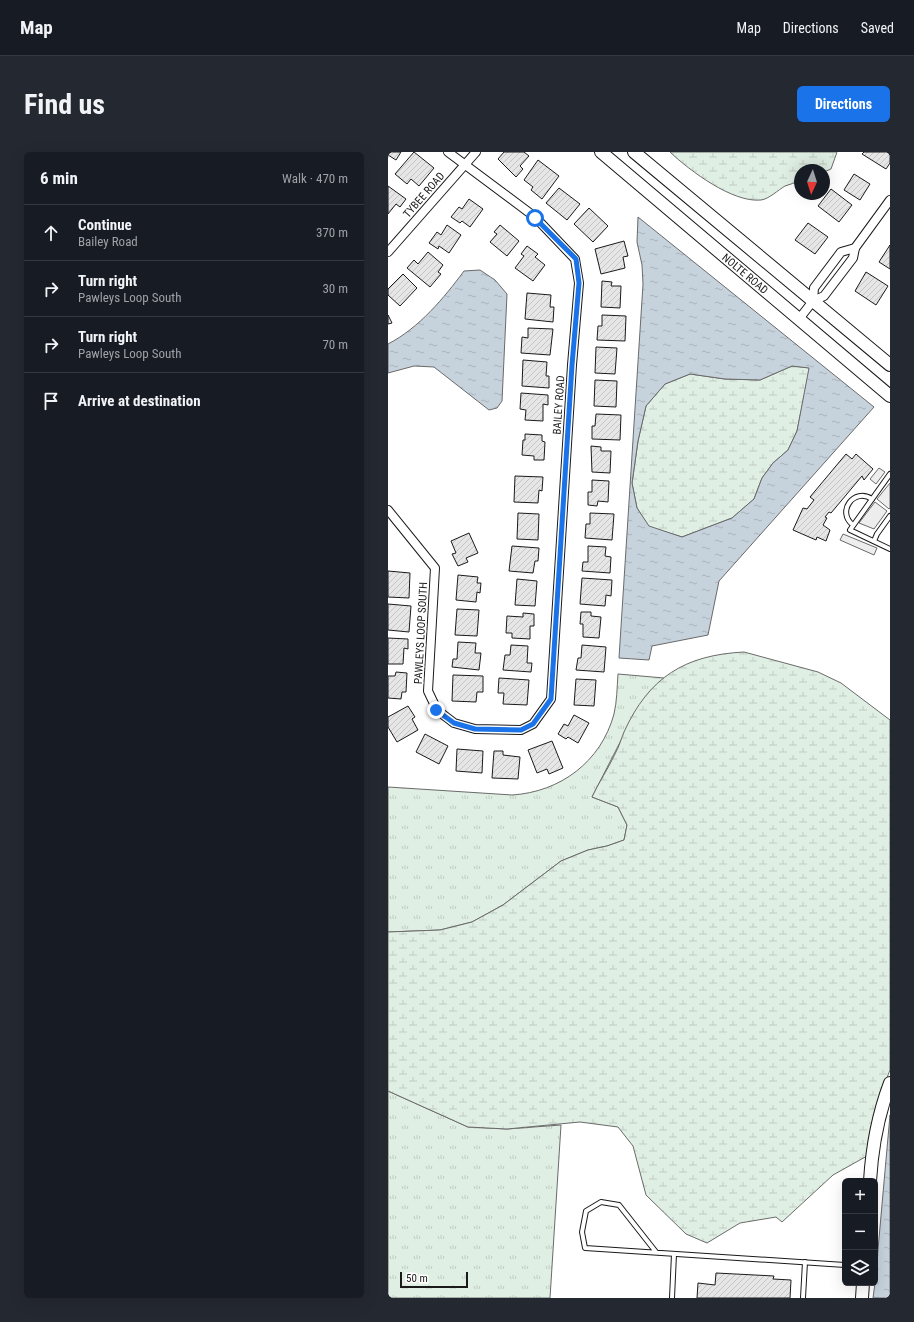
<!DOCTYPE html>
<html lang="en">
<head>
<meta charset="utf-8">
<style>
	:root { --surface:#171b24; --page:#242831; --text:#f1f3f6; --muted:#9ea1a6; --line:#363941; --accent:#1a73e8 }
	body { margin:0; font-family:"Roboto Condensed",sans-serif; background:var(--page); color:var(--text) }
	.controls { position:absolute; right:12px; bottom:12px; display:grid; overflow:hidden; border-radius:6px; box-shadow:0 4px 16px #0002 }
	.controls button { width:36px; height:36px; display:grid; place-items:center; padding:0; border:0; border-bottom:1px solid var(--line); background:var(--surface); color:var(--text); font:20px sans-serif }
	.compass { position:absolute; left:406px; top:12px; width:36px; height:36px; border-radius:50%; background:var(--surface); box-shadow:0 4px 16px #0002; rotate:184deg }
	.scale { position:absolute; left:12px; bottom:10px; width:68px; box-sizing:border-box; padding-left:4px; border:2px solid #1a1a1a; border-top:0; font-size:11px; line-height:14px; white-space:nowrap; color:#1a1a1a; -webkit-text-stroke:3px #fff; paint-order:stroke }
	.stop { position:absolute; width:12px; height:12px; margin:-9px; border:3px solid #1a73e8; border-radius:50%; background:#fff }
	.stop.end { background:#1a73e8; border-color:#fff; box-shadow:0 1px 4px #0008 }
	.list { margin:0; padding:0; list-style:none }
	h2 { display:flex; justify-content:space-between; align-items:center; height:52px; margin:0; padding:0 16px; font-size:17px }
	h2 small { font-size:13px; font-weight:400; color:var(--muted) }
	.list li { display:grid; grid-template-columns:26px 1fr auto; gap:12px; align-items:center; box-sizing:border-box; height:56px; padding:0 16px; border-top:1px solid var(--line) }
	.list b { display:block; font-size:15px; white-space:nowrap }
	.list p { margin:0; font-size:13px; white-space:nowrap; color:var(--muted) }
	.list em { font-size:13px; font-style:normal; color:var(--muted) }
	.icon { flex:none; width:22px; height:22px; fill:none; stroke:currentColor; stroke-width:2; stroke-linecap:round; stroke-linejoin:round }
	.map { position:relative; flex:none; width:502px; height:1146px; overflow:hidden; border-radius:6px }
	header { display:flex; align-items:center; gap:24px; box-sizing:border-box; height:56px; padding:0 20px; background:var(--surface); border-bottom:1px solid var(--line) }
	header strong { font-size:19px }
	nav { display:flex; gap:22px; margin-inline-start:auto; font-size:14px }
	.intro { display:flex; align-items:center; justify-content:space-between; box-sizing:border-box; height:96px; padding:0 24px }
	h1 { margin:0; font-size:28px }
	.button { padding:10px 18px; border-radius:6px; background:var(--accent); color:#fff; font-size:14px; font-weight:700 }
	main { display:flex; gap:24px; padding:0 24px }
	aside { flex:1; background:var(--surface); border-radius:6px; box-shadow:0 4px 16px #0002 }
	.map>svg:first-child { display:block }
	.grass { fill:url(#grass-tufts); stroke:#6a6a6a }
	.wetland { fill:url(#wetland-marsh); stroke:#6a6a6a }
	.parking { fill:#ededed; stroke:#6a6a6a }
	.water { fill:url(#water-ripples); stroke:#6a6a6a; fill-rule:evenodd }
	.building { fill:url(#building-hatch); stroke:#1a1a1a }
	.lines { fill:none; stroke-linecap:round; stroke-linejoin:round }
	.lane-casing { stroke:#1a1a1a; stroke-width:6 }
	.street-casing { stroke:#1a1a1a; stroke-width:10 }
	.secondary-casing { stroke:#1a1a1a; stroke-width:14 }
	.lane { stroke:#fff; stroke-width:4 }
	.street { stroke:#fff; stroke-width:8 }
	.secondary { stroke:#fff; stroke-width:12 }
	.route { stroke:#1a73e8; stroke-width:5 }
	.labels { text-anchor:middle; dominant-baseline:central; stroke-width:3; stroke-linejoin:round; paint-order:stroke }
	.street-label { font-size:11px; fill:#1a1a1a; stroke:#fff }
</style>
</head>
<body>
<header>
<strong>Map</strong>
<nav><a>Map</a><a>Directions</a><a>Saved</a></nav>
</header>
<div class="intro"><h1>Find us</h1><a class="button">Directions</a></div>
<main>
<aside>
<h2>6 min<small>Walk · 470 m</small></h2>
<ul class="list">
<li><svg class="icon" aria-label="ahead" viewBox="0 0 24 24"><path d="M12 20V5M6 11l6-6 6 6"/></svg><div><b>Continue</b><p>Bailey Road</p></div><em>370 m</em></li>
<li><svg class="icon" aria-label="right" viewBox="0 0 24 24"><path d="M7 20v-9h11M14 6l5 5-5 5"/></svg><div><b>Turn right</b><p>Pawleys Loop South</p></div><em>30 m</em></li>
<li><svg class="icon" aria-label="right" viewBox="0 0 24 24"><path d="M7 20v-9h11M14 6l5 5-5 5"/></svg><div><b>Turn right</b><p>Pawleys Loop South</p></div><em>70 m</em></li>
<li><svg class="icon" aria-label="arrive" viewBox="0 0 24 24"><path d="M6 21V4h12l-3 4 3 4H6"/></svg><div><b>Arrive at destination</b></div></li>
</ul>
</aside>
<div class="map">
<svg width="502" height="1146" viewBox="0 0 502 1146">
	<defs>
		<pattern id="grass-tufts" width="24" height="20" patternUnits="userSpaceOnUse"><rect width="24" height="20" fill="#e0efe3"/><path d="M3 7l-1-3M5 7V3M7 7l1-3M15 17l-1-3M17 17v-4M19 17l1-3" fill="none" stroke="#c0ccc2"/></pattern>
		<pattern id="wetland-marsh" width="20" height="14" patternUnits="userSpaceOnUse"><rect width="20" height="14" fill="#e0efe3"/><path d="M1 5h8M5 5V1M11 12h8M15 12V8" fill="none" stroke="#c0ccc2"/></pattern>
		<pattern id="water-ripples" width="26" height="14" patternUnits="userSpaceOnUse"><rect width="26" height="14" fill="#c6d2dc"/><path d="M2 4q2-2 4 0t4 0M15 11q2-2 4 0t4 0" fill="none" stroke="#aab4bc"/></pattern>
		<pattern id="building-hatch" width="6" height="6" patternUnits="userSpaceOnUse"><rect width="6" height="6" fill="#e6e6e6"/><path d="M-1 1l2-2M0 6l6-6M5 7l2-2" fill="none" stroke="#c5c5c5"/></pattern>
	</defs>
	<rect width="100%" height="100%" fill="#fff"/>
	<g class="grass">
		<path d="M 230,522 L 276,526 L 262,539 L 247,561 L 204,645 L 230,655 L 239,673 L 236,688 L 219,694 L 200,698 L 173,709 L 115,753 L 84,770 L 52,778 L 0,780 L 0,635 L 124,643 C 172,640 213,610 226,562 C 229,549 229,536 230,522 Z"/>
		<polygon points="0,939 80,975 119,977 173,973 162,1146 0,1146"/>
	</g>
	<g class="wetland">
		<path d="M 282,0 L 449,0 L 443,17 L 436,20 L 436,18 L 412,18 L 412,29 C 407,31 402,32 397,34 C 390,38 381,47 373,48 C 345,51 302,19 282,0 Z"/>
		<polygon points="404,214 422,216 409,279 400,298 385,311 374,326 366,347 344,366 294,385 261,375 249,356 244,331 250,289 258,254 277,232 302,222 337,227 372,228"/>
		<path d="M 356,500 L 430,520 L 453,531 L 502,568 L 502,918 L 490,949 L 479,1004 L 445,1023 L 394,1070 L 388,1065 L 352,1071 L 319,1091 L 298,1082 L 258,1043 L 245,994 L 230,975 L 192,970 L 119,977 L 80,975 L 0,939 L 0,780 L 52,778 L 84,770 L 115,753 L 173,709 L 200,698 L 219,694 L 236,688 L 239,673 L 230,655 L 204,645 C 211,630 220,617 227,602 C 231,595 233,587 236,580 C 261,525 297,503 356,500 Z"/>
	</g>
	<g class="parking">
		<polygon points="491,316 497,320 488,332 482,327"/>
		<polygon points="502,331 502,356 501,357 489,347"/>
		<polygon points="487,350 499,359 486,377 471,371"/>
		<polygon points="455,382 489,396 486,403 452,388"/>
	</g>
	<g class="water">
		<path d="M 250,65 L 486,255 L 331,429 L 320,483 L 264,494 L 261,508 L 231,506 L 255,132 L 254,113 L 249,90 ZM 404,214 L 421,216 L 409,279 L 400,298 L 385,311 L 374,326 L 366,347 L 344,366 L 294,385 L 261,374 L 249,356 L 244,331 L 250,289 L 258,254 L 277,232 L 302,222 L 337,227 L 372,228 Z"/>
		<path d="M 92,118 L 107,128 L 119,142 L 114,249 L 109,256 L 101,258 L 46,215 L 26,214 L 0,221 L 0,192 C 31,176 56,146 76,119 Z"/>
		<polygon points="502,963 502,1146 485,1146 487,1131"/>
	</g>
	<g class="building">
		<polygon points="0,0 13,0 8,8 0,3"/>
		<polygon points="26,0 46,16 31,34 23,27 19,32 7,22"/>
		<polygon points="116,0 136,0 141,4 132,14 135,17 128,25 110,7"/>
		<polygon points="476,0 502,0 502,11 498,17 474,2"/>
		<polygon points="150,8 171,24 154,47 143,38 145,35 136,28"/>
		<polygon points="466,22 482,32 472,48 456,38"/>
		<polygon points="0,34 18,47 12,55 8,52 0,62"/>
		<polygon points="171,36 192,52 179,68 158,51"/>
		<polygon points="443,37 464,53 451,70 430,54"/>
		<polygon points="81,47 95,57 82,75 74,69 72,71 63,65 71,55 74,57"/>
		<polygon points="201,56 220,74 205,90 186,72"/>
		<polygon points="420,71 440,85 427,102 407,88"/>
		<polygon points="59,73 73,83 61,101 51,94 50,97 41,91 49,80 53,83"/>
		<polygon points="112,73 131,89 119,104 102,90 109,82 106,80"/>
		<polygon points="236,89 240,104 235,105 237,116 213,122 207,97"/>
		<polygon points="502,93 502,117 491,110"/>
		<polygon points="139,94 150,102 147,105 157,113 145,129 127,116 136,104 133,102"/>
		<polygon points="40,100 55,113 50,120 53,122 42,135 19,116 26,108 30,112"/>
		<polygon points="478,120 500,134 488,153 467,139"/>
		<polygon points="15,122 29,136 12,154 0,143 0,137"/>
		<polygon points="214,129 224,130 223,134 233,134 232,156 213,155"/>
		<polygon points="139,141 163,143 162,155 166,155 165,170 137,167"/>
		<polygon points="0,163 4,171 0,172"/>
		<polygon points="214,163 238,164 237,189 209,188 210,174 214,174"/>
		<polygon points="140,176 165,177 162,203 133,201 134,185 140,186"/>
		<polygon points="208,195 229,196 227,222 207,221"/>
		<polygon points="135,208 159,210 158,224 161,224 161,236 134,234"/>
		<polygon points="207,228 229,229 228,255 206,254"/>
		<polygon points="133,241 160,243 160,253 155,252 155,269 137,268 138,258 132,257"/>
		<polygon points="208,262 233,263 232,288 204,287 204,274 207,274"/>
		<polygon points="137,282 154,283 154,289 157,290 156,308 146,308 146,304 134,303 135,288 137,288"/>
		<polygon points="203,294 213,295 213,299 223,299 222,321 204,320"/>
		<polygon points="458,302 464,307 468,302 485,317 476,328 474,324 443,361 441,360 437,365 439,366 435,373 442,378 438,389 429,385 428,388 405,378 415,356 419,357 426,348 422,345"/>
		<polygon points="127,324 155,325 154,339 151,338 150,351 126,350"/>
		<polygon points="204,328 221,329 220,350 210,349 209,354 200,353 200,340 204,340"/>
		<polygon points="130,361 151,362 150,388 129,387"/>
		<polygon points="202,361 226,362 224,388 197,386 198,372 202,372"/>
		<polygon points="81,381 90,401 78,406 80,410 70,414 64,402 68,401 63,389"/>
		<polygon points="124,394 151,396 150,409 147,409 145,421 121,419"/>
		<polygon points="200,394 218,395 217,404 223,405 222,421 194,419 195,410 200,410"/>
		<polygon points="0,419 22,421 21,446 0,445"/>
		<polygon points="70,423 90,425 89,431 93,431 92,441 89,440 88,450 68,448"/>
		<polygon points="194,426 224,428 223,444 218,443 217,454 192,452"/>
		<polygon points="129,427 149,429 147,454 127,453"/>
		<polygon points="0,452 23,454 21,480 0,478"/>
		<polygon points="69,457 91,458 89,484 67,483"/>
		<polygon points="193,460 203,460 203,464 213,465 211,486 195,485 195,472 192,472"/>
		<polygon points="135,461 146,462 146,474 142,474 142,487 124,486 124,481 118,481 119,464 135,465"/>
		<polygon points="0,486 20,487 20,497 16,496 15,512 0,512"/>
		<polygon points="70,490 88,491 87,501 93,501 91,518 64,515 65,507 69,507"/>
		<polygon points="123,493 140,494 139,511 144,511 143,520 115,518 117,503 122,503"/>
		<polygon points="194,493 218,495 216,520 188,518 190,506 193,506"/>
		<polygon points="8,520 19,521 18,540 14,540 13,547 0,546 0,524 7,524"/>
		<polygon points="65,523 95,524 95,540 89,540 88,550 64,549"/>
		<polygon points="111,526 141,528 139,553 115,552 116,541 110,541"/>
		<polygon points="188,527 208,528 206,554 186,553"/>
		<polygon points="20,554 27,565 24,567 30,578 9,590 0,575 0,565"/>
		<polygon points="186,563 201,571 190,591 180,585 178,587 170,582 176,572 180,574"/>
		<polygon points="37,582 60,594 51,612 28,600"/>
		<polygon points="164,589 175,616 161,622 159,617 149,621 140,598"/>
		<polygon points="69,597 95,599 94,621 68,619"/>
		<polygon points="106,599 115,599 115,603 132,605 130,627 104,626"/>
		<polygon points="328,1121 386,1124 385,1127 403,1128 402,1146 309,1146 310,1131 327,1133"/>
	</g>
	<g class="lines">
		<defs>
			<g id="lane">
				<polyline points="502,322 462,378 502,397"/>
				<path d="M 465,373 C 448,360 466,335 484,347"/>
				<polyline points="486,389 489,382 502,364"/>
				<polyline points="268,1100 231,1053 213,1050 198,1059 194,1080 197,1096 457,1113"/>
				<polyline points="284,1146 286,1102"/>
				<polyline points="415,1146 417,1110"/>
			</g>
			<g id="street">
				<polyline points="0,100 88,0"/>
				<polyline points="425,149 436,144 465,106 467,96 502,48"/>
				<polyline points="411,167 425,149 426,136 453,100 467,96"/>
				<polyline points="0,358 47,416 40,539 49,558 66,571 87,577 133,578 145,572 163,547 184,213 191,131 187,107 147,65 60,0"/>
			</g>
			<g id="secondary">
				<polyline points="213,0 502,244"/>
				<polyline points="246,0 502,213"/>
				<path d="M 482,1029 C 484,995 490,963 502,931"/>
				<polyline points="474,1146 475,1131"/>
			</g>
		</defs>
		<use href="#lane" class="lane-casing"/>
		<use href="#street" class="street-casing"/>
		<use href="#secondary" class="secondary-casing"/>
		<use href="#lane" class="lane"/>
		<use href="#street" class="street"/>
		<use href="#secondary" class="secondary"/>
	</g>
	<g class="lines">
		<polyline class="route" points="48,558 66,571 87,577 133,578 145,572 163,547 184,213 191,131 188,107 147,66"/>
	</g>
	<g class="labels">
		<g class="street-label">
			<text transform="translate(36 43) rotate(-49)">TYBEE ROAD</text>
			<text transform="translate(357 122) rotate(40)">NOLTE ROAD</text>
			<text transform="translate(171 253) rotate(-86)">BAILEY ROAD</text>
			<text transform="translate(33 481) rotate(-87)">PAWLEYS LOOP SOUTH</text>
		</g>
	</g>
</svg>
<div class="controls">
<button>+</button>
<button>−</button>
<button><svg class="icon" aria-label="layers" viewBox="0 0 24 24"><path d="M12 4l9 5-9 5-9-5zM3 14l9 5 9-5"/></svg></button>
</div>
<svg class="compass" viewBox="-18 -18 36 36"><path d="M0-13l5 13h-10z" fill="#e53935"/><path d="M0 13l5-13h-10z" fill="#9ea1a6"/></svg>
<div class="scale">50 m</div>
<div class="stop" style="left:147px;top:66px"></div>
<div class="stop end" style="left:48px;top:558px"></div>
</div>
</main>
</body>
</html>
